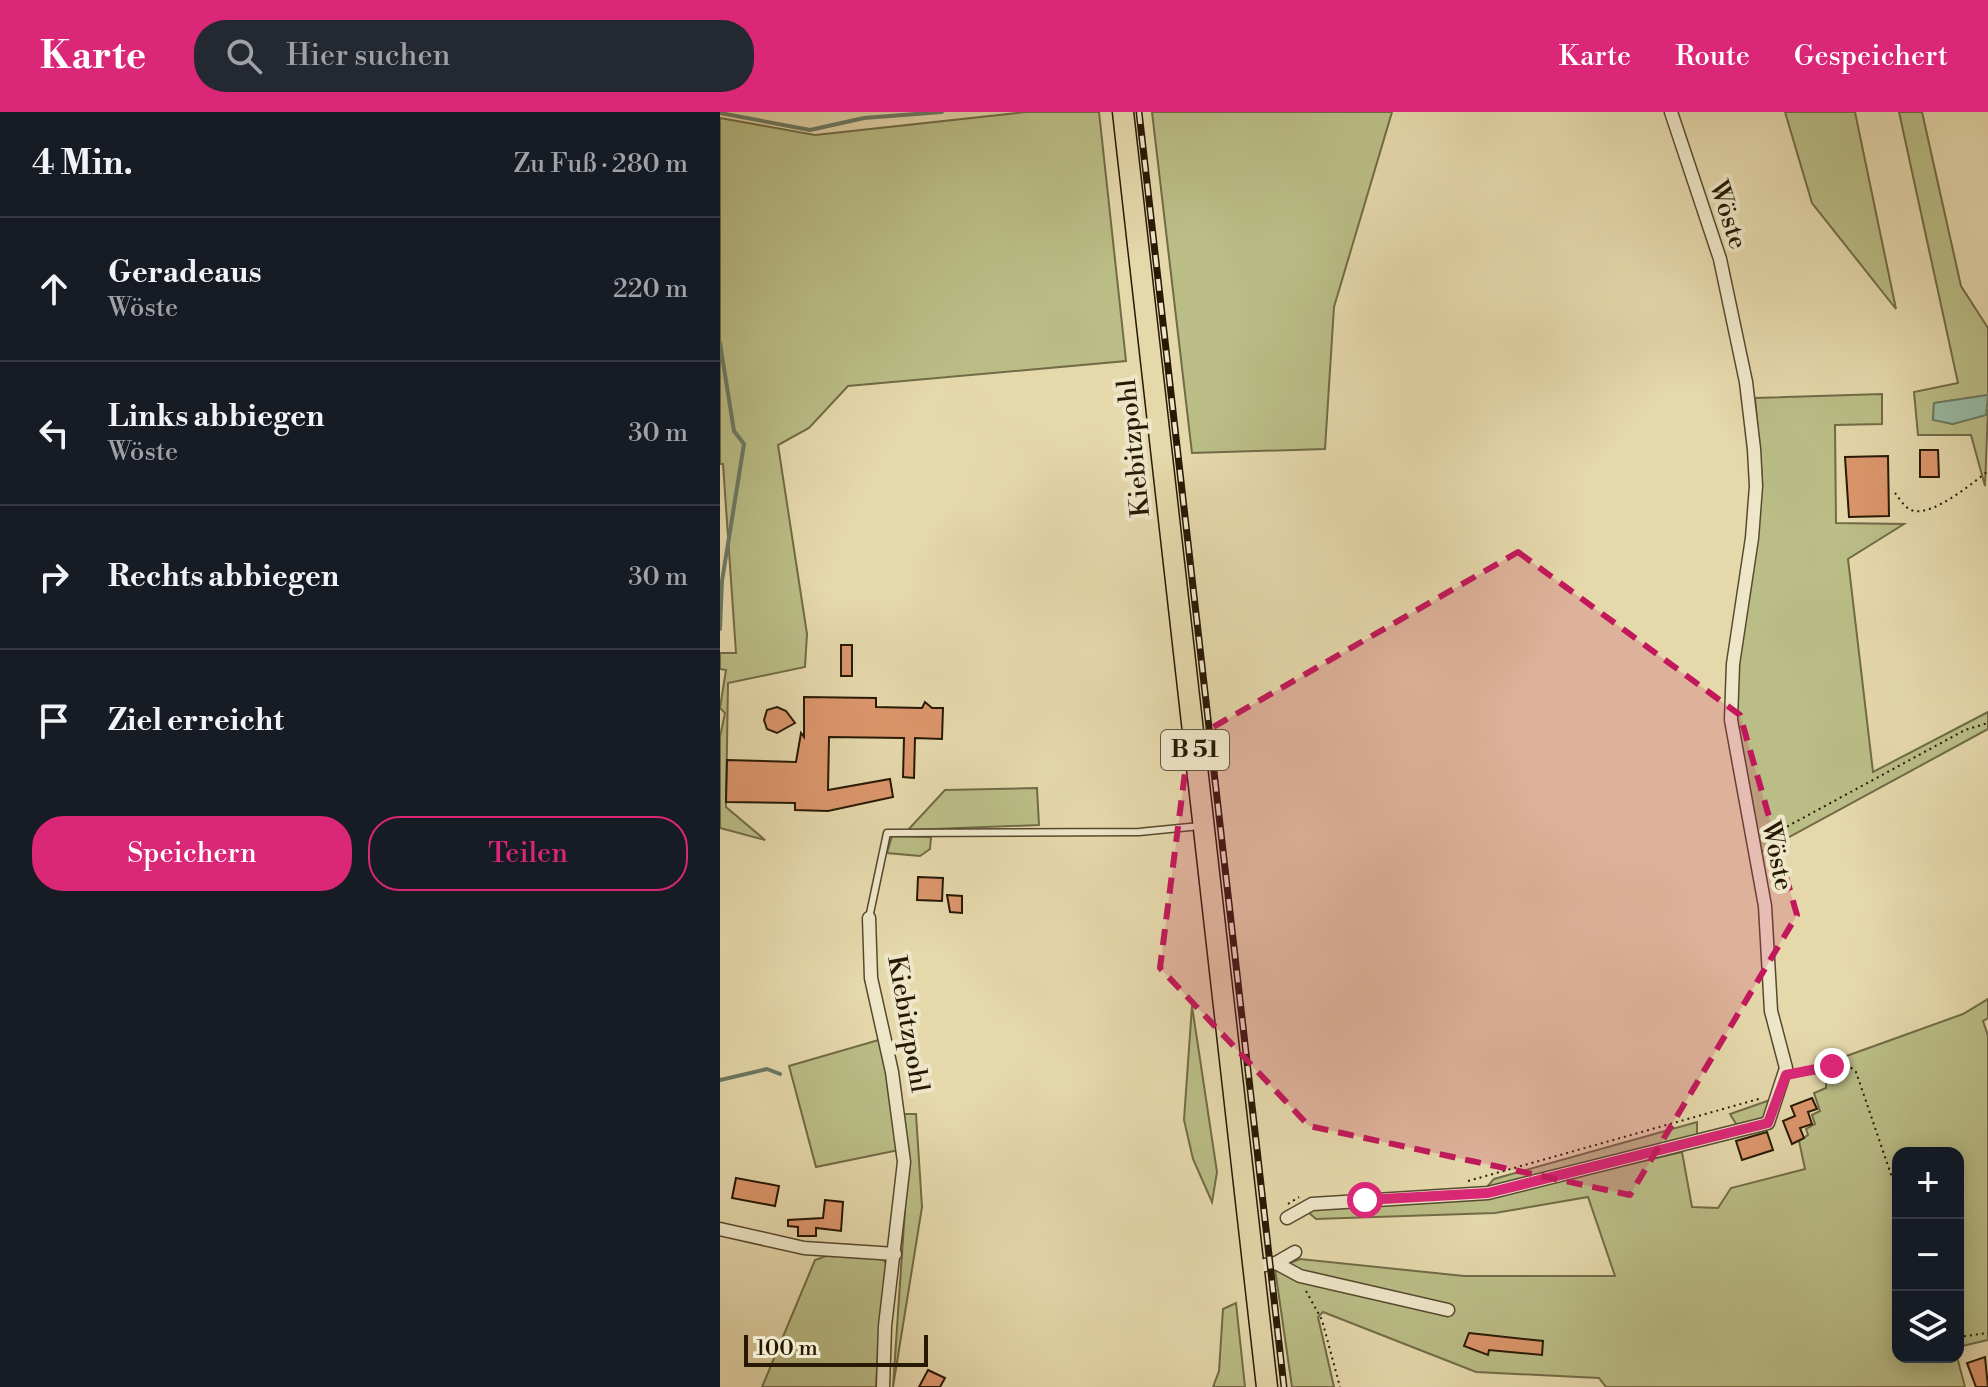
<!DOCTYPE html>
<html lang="de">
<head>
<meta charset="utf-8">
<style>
	:root { --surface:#171b24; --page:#242831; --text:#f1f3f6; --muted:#9ea1a6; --line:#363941; --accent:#db2777 }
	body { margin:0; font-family:"Libre Bodoni",serif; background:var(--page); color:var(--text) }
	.controls { position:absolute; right:24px; bottom:24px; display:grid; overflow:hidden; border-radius:16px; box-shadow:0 4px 20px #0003 }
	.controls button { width:72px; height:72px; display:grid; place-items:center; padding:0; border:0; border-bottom:2px solid var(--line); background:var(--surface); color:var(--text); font:40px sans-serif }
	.scale { position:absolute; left:24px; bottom:20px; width:184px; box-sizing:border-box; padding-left:8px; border:4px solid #281905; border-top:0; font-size:22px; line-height:28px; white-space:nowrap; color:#281905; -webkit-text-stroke:6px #eee6c8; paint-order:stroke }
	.stop { position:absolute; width:24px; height:24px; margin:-18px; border:6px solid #db2777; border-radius:50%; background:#fff }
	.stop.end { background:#db2777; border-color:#fff; box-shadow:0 2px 8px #0008 }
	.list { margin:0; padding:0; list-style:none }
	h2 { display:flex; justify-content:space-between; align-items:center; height:104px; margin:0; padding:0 32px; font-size:34px }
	h2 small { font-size:26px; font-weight:400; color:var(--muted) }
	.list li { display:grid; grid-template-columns:52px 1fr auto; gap:24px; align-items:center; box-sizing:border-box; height:144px; padding:0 32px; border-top:2px solid var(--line) }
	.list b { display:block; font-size:30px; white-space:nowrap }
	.list p { margin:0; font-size:26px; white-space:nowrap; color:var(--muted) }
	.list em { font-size:26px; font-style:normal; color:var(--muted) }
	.actions { display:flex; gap:16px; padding:24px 32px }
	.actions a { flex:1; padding:18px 0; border:2px solid var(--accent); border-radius:32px; text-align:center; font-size:28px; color:var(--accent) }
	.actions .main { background:var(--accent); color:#fff }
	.icon { flex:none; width:44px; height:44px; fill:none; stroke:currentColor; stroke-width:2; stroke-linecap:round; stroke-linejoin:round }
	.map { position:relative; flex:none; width:1268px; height:1275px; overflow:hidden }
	header { display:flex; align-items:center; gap:48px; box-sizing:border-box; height:112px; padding:0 40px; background:var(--accent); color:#fff }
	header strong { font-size:38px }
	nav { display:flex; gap:44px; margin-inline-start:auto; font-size:28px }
	.search { width:560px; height:72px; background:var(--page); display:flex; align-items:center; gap:20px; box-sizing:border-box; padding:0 28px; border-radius:32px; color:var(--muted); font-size:30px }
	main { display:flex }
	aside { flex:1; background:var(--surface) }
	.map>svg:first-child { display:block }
	.green { fill:#babd86; stroke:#716b46; stroke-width:2 }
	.water { fill:#97bba3; stroke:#6b7a64; stroke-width:2 }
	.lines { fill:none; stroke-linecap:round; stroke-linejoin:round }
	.stream { stroke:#6b7a64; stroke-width:4 }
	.building { fill:#dc966c; stroke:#281905; stroke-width:2 }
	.service-casing { stroke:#57492e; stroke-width:9 }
	.minor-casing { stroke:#57492e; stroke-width:15 }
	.primary-casing { stroke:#281905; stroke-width:23 }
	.path { stroke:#281905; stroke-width:2; stroke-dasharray:2 4; stroke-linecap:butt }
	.service { stroke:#eee6c8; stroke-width:6 }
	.minor { stroke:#eee6c8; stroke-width:12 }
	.primary { stroke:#e5d8ab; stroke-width:20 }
	.rail-casing { stroke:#281905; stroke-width:7 }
	.rail { stroke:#eee6c8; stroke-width:4; stroke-dasharray:12; stroke-linecap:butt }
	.route { stroke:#db2777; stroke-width:10 }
	.marked { fill:#c2185b; fill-opacity:0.2; stroke:#c2185b; stroke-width:6; stroke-dasharray:16 10; stroke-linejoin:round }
	.labels { text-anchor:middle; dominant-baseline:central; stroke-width:8; stroke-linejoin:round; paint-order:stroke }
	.shield { fill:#eee6c8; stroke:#635640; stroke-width:2 }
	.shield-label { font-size:24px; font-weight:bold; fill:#281905 }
	.street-label { font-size:26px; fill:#281905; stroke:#eee6c8 }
</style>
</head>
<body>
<header>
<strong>Karte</strong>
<div class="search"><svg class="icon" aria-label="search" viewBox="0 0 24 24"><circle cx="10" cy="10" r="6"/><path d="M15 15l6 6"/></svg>Hier suchen</div>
<nav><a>Karte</a><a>Route</a><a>Gespeichert</a></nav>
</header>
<main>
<aside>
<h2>4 Min.<small>Zu Fuß · 280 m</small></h2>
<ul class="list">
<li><svg class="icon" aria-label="ahead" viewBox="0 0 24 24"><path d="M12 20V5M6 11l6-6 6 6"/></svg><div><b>Geradeaus</b><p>Wöste</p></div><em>220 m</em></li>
<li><svg class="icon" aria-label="left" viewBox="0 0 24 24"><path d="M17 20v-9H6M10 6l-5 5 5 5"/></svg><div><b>Links abbiegen</b><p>Wöste</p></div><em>30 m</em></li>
<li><svg class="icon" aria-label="right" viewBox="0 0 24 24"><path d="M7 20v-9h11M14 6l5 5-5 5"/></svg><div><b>Rechts abbiegen</b></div><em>30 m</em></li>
<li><svg class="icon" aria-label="arrive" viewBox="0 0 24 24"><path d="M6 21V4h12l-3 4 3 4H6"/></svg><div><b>Ziel erreicht</b></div></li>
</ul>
<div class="actions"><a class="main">Speichern</a><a>Teilen</a></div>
</aside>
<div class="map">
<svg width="1268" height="1275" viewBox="0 0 1268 1275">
	<rect width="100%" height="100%" fill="#e5d8ab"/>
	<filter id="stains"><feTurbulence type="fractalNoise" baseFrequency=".0025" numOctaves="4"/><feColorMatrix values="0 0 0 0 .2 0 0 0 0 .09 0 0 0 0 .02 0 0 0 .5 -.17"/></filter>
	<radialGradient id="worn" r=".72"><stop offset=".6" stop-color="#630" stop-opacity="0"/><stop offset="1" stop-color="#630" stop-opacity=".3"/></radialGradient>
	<g class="green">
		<polygon points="306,0 379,0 406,249 128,274 89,316 58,333 87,522 85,555 8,571 6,695 45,728 0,716 0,625 5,601 0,596 6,558 0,557 0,541 16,541 3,352 0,352 0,6 95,23"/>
		<polygon points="432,0 672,0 614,195 605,337 472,341"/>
		<polygon points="1065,0 1135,0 1176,197 1092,91"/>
		<polygon points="1179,0 1202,0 1241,174 1268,216 1268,283 1214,291 1213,307 1232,312 1265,303 1268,297 1265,374 1251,323 1198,323 1194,280 1238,271"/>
		<polygon points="1162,282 1162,312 1115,313 1116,411 1184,412 1128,447 1153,660 1268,600 1268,617 1038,742 1017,621 1016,553 1042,366 1035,286"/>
		<polygon points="317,676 319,713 188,718 225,678"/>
		<polygon points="172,724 211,725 210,737 200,744 167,741"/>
		<polygon points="1268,887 1268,906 1263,909 1268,924 1268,1228 1238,1235 1238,1041 1178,1041 1178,1245 1237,1245 1245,1275 886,1275 879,1266 756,1260 603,1200 598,1205 614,1275 572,1275 555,1157 580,1147 744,1164 895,1164 868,1085 775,1101 596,1107 588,1100 603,1094 768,1085 962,1040 972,1095 998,1096 1011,1076 1085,1057 1079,1029 1088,1023 1086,1017 1095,1012 1092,1003 1100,999 1094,981 1106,976 1106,961 1124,957 1121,946 1243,902"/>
		<polygon points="472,894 497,1060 492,1090 473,1047 464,1008"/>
		<polygon points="162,927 179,1038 96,1055 69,954"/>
		<polygon points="1053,987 1044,1009 1018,1015 1010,1002"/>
		<polygon points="184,1002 196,1002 202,1095 173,1275 188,1053"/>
		<polygon points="977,1010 977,1024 766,1076 774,1067"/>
		<polygon points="112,1142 162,1146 169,1155 159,1221 156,1275 42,1275 95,1148"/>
		<polygon points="516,1191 525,1275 493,1275 499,1259 503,1197"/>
	</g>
	<polygon class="water" points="1268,283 1266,303 1233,312 1213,308 1214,291"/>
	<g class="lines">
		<g class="stream">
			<polyline points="0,1 90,18 144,6 222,0"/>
			<polyline points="0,231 14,319 24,332 2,469 0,517"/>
			<polyline points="0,968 47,957 60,962"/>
		</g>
	</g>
	<g class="building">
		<polygon points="1200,338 1218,338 1219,365 1200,365"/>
		<polygon points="1168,344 1169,404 1129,405 1125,345"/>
		<rect x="121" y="533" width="11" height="31"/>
		<polygon points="84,585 156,586 156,595 202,596 205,590 212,596 223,596 222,627 195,626 194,666 183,665 184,626 109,625 108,678 170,667 173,685 108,699 75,698 75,691 6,690 7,648 76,650 81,621 84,625"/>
		<polygon points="57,595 66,599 75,611 57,621 47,617 44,608 47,598"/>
		<polygon points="198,765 223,766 222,789 197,788"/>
		<polygon points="227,783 242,784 242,801 230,800"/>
		<polygon points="1092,986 1097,997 1088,1000 1092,1012 1080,1016 1084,1026 1072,1032 1063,1009 1075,1004 1071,994"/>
		<polygon points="1047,1020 1053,1038 1022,1048 1016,1029"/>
		<polygon points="16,1066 59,1074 55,1094 12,1086"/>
		<polygon points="105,1088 123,1090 121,1119 96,1116 96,1124 78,1124 78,1115 68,1114 68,1108 103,1106"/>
		<polygon points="749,1221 823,1229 822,1243 769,1238 768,1243 744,1234"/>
		<polygon points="1265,1245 1268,1275 1256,1275 1247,1251"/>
		<polygon points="208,1258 225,1266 220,1275 199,1275"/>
	</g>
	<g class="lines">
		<defs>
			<polyline id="service" points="149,806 167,721 419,720 480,714"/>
			<g id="minor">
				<polyline points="149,806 151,866 172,960 184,1050 165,1214 163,1275"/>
				<polyline points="567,1106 592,1092 768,1081 1048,1011 1066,956 1051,899 1045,794 1011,608 1013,552 1032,426 1036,374 1034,337 1026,270 1000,147 951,0"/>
				<polyline points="0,1117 84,1136 175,1142"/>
				<polyline points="556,1151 580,1164 728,1198"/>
				<polyline points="534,1155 556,1151 575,1140"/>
			</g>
			<polyline id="primary" points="403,0 547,1275"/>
		</defs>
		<use href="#service" class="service-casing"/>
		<use href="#minor" class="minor-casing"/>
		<use href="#primary" class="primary-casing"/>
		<g class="path">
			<path d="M 1175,381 C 1180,387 1185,397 1194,399 C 1214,403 1253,371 1268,359"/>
			<polyline points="1046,726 1245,618 1268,611"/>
			<polyline points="1079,961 1127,952 1136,960 1178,1083"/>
			<polyline points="748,1069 1042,986"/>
			<polyline points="568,1092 579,1085"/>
			<polyline points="586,1179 602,1208 620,1275"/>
			<polyline points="1238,1225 1268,1221"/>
		</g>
		<use href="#service" class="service"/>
		<use href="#minor" class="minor"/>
		<use href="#primary" class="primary"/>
		<defs>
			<polyline id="rail" points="419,0 564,1275"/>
		</defs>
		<use href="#rail" class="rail-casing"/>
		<use href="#rail" class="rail"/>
	</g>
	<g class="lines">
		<polyline class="route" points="645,1088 768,1081 1048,1011 1066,963 1112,954"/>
	</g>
	<path class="marked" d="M 798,440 L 1020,603 L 1077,803 L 910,1083 L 589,1014 L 440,856 L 469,629 Z"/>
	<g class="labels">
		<rect class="shield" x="441" y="618" width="68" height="40" rx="6"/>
		<g class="shield-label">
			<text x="475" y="638">B 51</text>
		</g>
		<g class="street-label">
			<text transform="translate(1008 103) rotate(72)">Wöste</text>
			<text transform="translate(414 336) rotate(-96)">Kiebitzpohl</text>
			<text transform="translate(1057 744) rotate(78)">Wöste</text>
			<text transform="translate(188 912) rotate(80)">Kiebitzpohl</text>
		</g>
	</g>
	<rect width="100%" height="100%" filter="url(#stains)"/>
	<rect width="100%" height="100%" fill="url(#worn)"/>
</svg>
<div class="controls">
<button>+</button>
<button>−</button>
<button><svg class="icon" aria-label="layers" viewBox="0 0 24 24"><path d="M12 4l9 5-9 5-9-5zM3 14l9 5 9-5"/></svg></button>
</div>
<div class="scale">100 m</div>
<div class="stop" style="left:645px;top:1088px"></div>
<div class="stop end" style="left:1112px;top:954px"></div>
</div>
</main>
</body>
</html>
